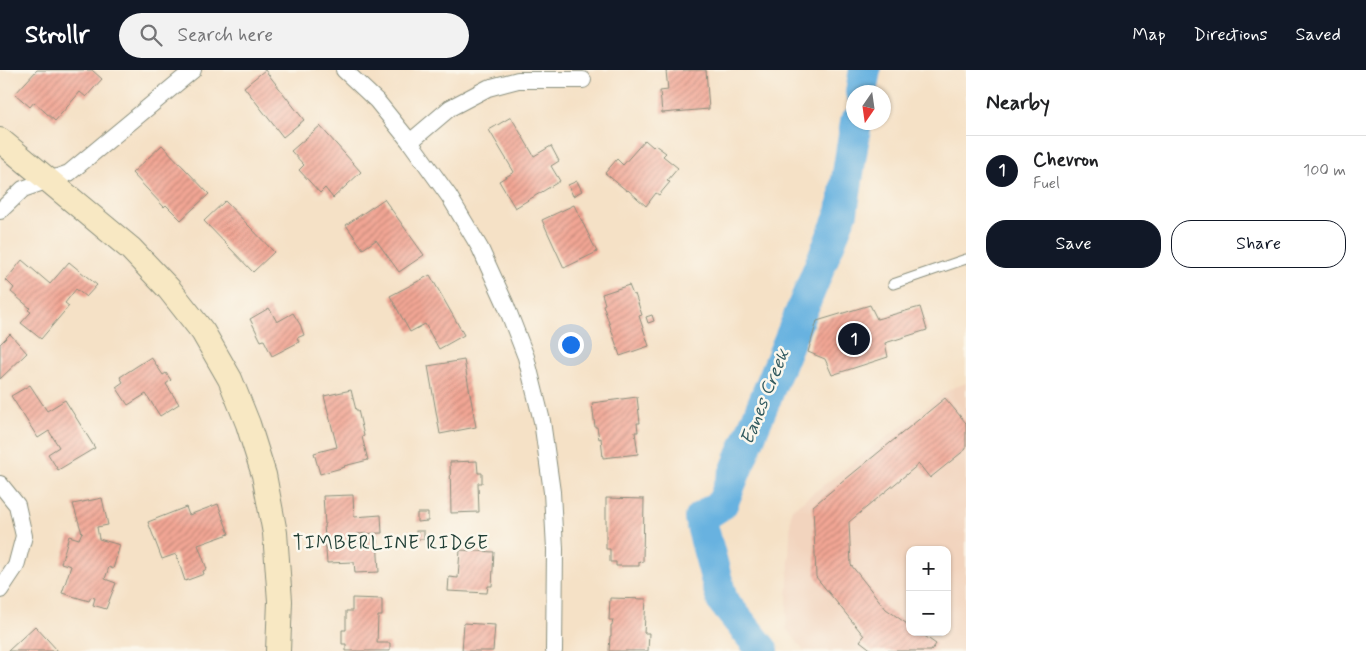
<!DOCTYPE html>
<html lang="en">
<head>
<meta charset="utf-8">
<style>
	:root { --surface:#fff; --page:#f2f2f2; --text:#202124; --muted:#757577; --line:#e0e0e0; --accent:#111827 }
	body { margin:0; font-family:Mynerve,sans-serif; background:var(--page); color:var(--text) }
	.controls { position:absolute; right:15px; bottom:15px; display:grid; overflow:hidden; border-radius:10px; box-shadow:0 1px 4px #0004 }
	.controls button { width:45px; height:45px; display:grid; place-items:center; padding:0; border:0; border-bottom:1px solid var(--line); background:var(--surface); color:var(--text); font:25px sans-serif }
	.compass { position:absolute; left:846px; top:15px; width:45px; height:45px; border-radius:50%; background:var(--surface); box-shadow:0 1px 4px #0004; rotate:193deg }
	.you { position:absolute; left:570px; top:274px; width:18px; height:18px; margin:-12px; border:4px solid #fff; border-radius:50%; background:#1a73e8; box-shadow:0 0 0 8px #1a73e833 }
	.badge { display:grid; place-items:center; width:32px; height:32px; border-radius:50%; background:var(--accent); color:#fff; font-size:16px; font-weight:700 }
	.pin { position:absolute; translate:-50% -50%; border:2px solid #fff; box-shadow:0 1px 5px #0006 }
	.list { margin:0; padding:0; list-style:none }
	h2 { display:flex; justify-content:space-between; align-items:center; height:65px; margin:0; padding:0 20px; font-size:21px }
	h2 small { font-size:16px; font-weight:400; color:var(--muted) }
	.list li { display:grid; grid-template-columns:32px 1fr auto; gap:15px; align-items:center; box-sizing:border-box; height:70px; padding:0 20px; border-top:1px solid var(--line) }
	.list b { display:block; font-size:19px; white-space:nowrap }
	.list p { margin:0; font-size:16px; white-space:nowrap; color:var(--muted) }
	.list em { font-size:16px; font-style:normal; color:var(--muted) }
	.actions { display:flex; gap:10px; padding:15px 20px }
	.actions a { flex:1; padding:11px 0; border:1px solid var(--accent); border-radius:20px; text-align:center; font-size:18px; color:var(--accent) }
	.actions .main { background:var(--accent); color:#fff }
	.icon { flex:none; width:28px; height:28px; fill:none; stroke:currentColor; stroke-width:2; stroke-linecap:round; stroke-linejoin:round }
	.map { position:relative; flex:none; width:966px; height:581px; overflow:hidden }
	header { display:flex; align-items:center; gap:30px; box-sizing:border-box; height:70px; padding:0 25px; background:var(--accent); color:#fff }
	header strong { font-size:24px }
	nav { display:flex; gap:28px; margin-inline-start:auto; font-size:18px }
	.search { width:350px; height:45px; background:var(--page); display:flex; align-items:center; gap:12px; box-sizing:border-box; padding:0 18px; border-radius:28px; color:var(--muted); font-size:19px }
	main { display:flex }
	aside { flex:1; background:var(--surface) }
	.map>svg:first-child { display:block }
	.built { fill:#f2d4be; fill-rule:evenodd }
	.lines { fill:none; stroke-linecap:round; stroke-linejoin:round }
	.river { stroke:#67b2e0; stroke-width:32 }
	.building { fill:url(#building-hatch) }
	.lane-casing { stroke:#8a8f7d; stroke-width:11 }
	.street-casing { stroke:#8a8f7d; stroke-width:18 }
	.secondary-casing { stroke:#8a8f7d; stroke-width:26 }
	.lane { stroke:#fff; stroke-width:9 }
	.street { stroke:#fff; stroke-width:16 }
	.secondary { stroke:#f8e8c3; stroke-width:24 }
	.labels { text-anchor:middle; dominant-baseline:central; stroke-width:5; stroke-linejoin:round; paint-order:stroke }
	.water-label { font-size:19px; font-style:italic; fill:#315a5f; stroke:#fbf7ec }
	.neighbourhood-label { font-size:19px; letter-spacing:1px; fill:#1f3d34; stroke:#fbf7ec }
</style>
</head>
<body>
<header>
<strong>Strollr</strong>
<div class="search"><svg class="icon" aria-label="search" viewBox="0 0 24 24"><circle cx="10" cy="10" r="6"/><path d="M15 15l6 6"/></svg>Search here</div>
<nav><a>Map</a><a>Directions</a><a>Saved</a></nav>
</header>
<main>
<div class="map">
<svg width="966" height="581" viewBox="0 0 966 581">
	<defs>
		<pattern id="building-hatch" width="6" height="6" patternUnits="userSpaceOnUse" patternTransform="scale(1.25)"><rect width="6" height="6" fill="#f2a694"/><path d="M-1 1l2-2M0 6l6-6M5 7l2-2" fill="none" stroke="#c3887a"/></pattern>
	</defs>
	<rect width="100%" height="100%" fill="#fbf7ec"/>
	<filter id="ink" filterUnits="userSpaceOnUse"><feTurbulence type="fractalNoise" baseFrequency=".02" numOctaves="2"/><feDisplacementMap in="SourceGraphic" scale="10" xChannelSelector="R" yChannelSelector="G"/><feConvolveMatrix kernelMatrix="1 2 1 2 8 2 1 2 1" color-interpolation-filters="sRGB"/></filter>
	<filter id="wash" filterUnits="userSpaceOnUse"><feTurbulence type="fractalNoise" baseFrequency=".0096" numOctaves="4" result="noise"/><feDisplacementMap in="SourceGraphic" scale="20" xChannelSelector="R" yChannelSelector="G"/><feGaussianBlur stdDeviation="1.12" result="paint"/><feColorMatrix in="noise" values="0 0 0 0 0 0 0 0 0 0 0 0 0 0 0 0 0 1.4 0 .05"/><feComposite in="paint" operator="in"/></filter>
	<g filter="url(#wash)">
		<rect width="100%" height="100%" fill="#f5e1c6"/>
		<path class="built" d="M 966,313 L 966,581 L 804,581 L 786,558 L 791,440 L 950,319 ZM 910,480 L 947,480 L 947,562 L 910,562 Z"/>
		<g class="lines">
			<g class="river">
				<polyline points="861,22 865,0"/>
				<polyline points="763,581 722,530 700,448 722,434 842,142 856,52"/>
			</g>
		</g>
		<g id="blocks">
			<g class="building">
				<polygon points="37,0 92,0 102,9 86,27 80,22 55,51 34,32 30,37 15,24"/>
				<polygon points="265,0 304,50 283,67 244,17"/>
				<polygon points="678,0 706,0 709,39 662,43 660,21 668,20 666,1"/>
				<polygon points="511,47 534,86 551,76 559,91 551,96 560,111 515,138 499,111 514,102 489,60"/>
				<polygon points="320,56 361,102 333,128 325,118 320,123 299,100 304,95 291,81"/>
				<polygon points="645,70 653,77 655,75 666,83 663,86 678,98 667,111 670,112 659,125 656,123 646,136 628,120 627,121 605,103 617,89 623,95"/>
				<polygon points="162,75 209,124 181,150 166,135 164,137 132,103"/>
				<polygon points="577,111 582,121 573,126 568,115"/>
				<polygon points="384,129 424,185 399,202 376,170 363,179 346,155"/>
				<polygon points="225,131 274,182 253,202 204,151"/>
				<polygon points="574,135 597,182 564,198 542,150"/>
				<polygon points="22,190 50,214 69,192 97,215 86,227 76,219 65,233 69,236 41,269 21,253 31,242 28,240 30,238 11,222 14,218 6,210"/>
				<polygon points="430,205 464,265 439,279 425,254 410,262 390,226"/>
				<polygon points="629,215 633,225 635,224 642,245 639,246 649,276 620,286 603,235 605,234 602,224"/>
				<polygon points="870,235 877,249 920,237 927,260 885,273 888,287 832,305 825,289 808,282 817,251"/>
				<polygon points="269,238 277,252 293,243 301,256 301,257 304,265 297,268 299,272 272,286 264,270 261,271 250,249"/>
				<polygon points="652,245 654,251 648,253 646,247"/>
				<polygon points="10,264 27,283 0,309 0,274"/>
				<polygon points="151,287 163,305 166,303 171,310 166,314 179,334 160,346 146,324 128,335 116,317 123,312 120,307"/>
				<polygon points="464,290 476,357 440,364 428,296"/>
				<polygon points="30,315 47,341 65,330 95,378 58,400 48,384 59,377 49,361 38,368 11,326"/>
				<polygon points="351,320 356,340 358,340 364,366 362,367 368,390 344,396 345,397 320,404 314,383 337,377 324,326"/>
				<polygon points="637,327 640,353 637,353 638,362 635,362 638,384 603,388 601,368 599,369 597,357 595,357 592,333"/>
				<polygon points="945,328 966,353 966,379 930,408 919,394 849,452 851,495 886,539 910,556 910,562 919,562 936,574 931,581 873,581 860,571 864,566 816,507 813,436"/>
				<polygon points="477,391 478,403 482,403 482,413 478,413 479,442 451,443 450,392"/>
				<polygon points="353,425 354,447 381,445 382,463 356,464 357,470 377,469 379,502 355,503 354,492 327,493 324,455 325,455 323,426"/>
				<polygon points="102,428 108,455 97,457 99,469 120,475 113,499 109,497 105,509 116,513 106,539 93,535 95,528 91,527 89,531 62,523 71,496 61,493 69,466 79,469 82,462 82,463 73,434"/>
				<polygon points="606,428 644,429 643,492 639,491 639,496 616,496 616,492 610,492 610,479 606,479"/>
				<polygon points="218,434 229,464 198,475 207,499 203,501 204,504 185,511 176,484 162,489 148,452 186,437 189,445"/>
				<polygon points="417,443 428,443 428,451 417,452"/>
				<rect x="416" y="461" width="8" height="8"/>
				<polygon points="460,480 494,482 492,516 488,516 487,523 448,521 449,507 458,508"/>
				<polygon points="352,528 382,529 382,546 378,546 377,573 390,573 390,581 346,581 346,574 342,574 342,560 346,560 346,541 352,541"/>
				<polygon points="610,528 646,529 644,563 649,563 648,581 609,581 610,566 611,566 611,555 612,555 613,550 609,550"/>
				<polygon points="464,553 495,555 493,581 462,581"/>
				<polygon points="35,556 58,581 8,581"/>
			</g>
		</g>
	</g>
	<g filter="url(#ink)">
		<use href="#blocks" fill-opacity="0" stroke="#8a8f7d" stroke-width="1"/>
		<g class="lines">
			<defs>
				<polyline id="lane" points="893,214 966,189"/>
				<g id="street">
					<polyline points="344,0 377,31 410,72 449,126 480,178 505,233 526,287 542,351 552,422 555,479 554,581"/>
					<polyline points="410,72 450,38 488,18 518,10 583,10"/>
					<polyline points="0,141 23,119 69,103 193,0"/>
					<polyline points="0,414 17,435 24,466 16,496 0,520"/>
				</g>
				<polyline id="secondary" points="0,70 131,179 169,219 203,262 230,309 248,354 264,405 275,463 280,531 278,581"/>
			</defs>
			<use href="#lane" class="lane-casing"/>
			<use href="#street" class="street-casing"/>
			<use href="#secondary" class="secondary-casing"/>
			<use href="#lane" class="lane"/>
			<use href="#street" class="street"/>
			<use href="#secondary" class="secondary"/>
		</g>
	</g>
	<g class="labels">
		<g class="water-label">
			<text transform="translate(765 327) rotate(-68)">Eanes Creek</text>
		</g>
		<g class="neighbourhood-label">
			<text x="391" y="473">TIMBERLINE RIDGE</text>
		</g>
	</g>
</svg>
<div class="controls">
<button>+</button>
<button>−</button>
</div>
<svg class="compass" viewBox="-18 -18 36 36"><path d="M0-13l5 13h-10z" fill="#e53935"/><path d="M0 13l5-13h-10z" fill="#757577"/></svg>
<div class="you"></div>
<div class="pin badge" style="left:854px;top:269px">1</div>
</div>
<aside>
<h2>Nearby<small></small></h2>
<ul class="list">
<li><span class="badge">1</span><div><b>Chevron</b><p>Fuel</p></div><em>100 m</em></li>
</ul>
<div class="actions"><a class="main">Save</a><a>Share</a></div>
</aside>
</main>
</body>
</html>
